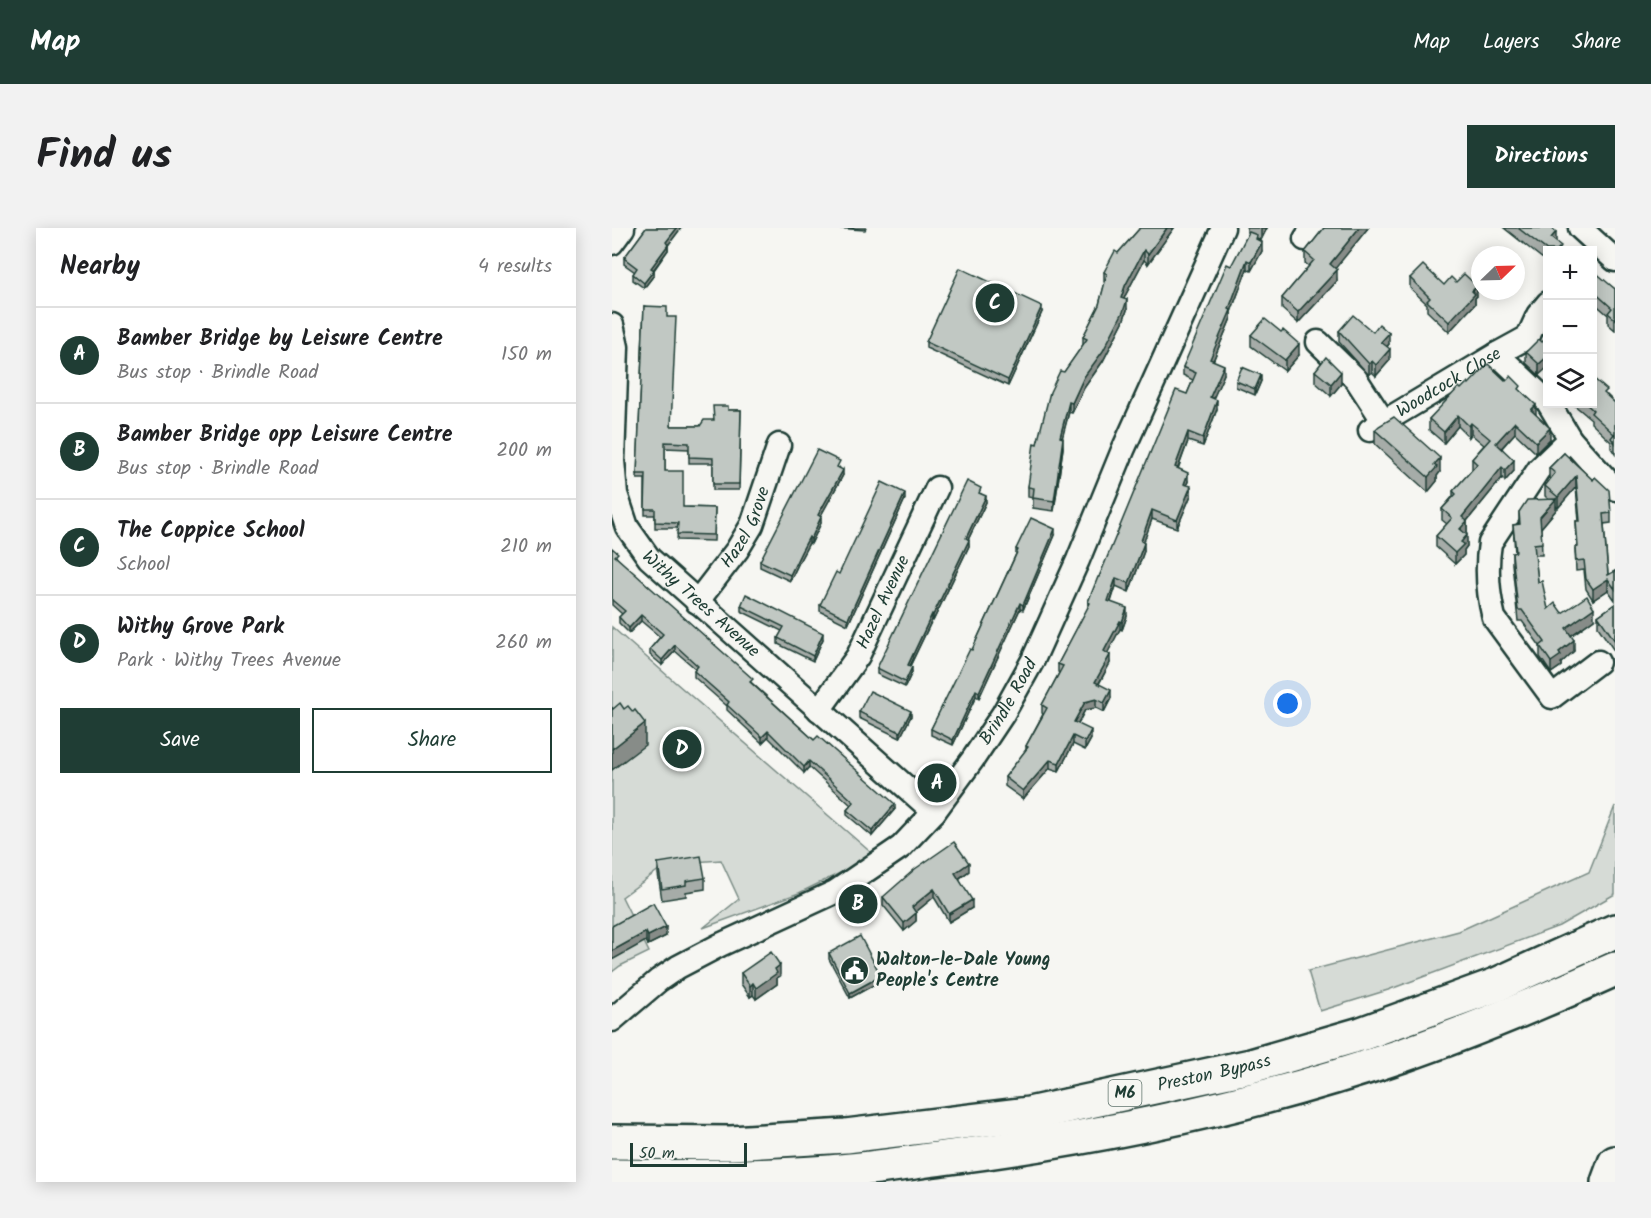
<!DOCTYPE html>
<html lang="en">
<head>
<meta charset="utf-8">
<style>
	:root { --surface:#fff; --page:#f2f2f2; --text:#202124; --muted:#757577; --line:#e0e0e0; --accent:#1f3d34 }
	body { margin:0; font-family:Kalam,sans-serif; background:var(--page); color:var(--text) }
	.controls { position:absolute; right:18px; top:18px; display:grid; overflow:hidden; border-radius:0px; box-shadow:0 3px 15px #0003 }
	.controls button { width:54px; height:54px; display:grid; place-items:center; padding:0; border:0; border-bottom:2px solid var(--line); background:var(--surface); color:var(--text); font:30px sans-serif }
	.compass { position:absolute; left:859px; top:18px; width:54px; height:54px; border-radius:50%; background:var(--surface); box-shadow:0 3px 15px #0003; rotate:67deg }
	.scale { position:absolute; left:18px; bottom:15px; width:117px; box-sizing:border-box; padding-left:6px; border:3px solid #1f3d34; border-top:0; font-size:16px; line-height:21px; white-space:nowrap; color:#1f3d34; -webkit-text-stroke:4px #f6f6f2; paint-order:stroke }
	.you { position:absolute; left:676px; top:476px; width:21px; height:21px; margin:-15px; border:4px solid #fff; border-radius:50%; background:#1a73e8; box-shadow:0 0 0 9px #1a73e833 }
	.badge { display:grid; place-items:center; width:39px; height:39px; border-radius:50%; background:var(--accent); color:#fff; font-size:20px; font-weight:700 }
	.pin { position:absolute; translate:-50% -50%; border:3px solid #fff; box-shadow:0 2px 6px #0006 }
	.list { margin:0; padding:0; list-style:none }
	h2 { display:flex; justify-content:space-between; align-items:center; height:78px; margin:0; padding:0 24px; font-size:26px }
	h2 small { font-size:20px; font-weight:400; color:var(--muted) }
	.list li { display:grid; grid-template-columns:39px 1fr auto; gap:18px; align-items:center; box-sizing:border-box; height:96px; padding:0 24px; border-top:2px solid var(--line) }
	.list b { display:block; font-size:22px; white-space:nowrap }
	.list p { margin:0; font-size:20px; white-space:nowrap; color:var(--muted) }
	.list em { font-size:20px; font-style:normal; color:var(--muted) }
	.actions { display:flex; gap:12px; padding:18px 24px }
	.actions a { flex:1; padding:14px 0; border:2px solid var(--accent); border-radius:0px; text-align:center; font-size:21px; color:var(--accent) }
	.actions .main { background:var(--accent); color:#fff }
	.icon { flex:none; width:33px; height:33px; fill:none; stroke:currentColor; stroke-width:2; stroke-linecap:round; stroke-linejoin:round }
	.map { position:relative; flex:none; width:1003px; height:954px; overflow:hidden; border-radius:0px }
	header { display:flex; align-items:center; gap:36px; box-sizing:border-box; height:84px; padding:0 30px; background:var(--accent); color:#fff }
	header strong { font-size:28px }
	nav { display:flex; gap:33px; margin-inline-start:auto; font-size:21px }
	.intro { display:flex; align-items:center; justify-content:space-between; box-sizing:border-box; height:144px; padding:0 36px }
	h1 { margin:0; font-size:42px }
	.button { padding:15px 27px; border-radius:0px; background:var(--accent); color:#fff; font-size:21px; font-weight:700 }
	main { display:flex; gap:36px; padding:0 36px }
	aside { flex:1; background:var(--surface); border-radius:0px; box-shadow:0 3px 15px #0003 }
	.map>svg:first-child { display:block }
	.green { fill:#d6dbd6; stroke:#7a8c85; stroke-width:1.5 }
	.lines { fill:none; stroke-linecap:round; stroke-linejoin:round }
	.minor-casing { stroke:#1f3d34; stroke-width:27 }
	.highway-casing { stroke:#1f3d34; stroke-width:38 }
	.minor { stroke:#f6f6f2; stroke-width:22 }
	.highway { stroke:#f6f6f2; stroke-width:33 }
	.wall { fill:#a6aca8; stroke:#1f3d34; stroke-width:1.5 }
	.shaded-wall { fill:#878c88; stroke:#1f3d34; stroke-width:1.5 }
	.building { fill:#c1c8c3; stroke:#1f3d34; stroke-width:1.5 }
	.labels { text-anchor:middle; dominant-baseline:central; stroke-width:6; stroke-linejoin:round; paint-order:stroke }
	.shield { fill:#f6f6f2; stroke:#60746d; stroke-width:1.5 }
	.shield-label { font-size:16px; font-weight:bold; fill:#1f3d34 }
	.street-label { font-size:18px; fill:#1f3d34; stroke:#f6f6f2 }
	.poi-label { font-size:18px; font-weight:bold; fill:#1f3d34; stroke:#f6f6f2; text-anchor:start }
</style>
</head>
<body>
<header>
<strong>Map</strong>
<nav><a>Map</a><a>Layers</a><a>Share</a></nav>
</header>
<div class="intro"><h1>Find us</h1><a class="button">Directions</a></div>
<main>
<aside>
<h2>Nearby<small>4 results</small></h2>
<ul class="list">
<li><span class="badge">A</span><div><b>Bamber Bridge by Leisure Centre</b><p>Bus stop · Brindle Road</p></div><em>150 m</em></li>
<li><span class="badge">B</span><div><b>Bamber Bridge opp Leisure Centre</b><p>Bus stop · Brindle Road</p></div><em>200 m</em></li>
<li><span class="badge">C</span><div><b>The Coppice School</b><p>School</p></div><em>210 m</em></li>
<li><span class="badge">D</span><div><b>Withy Grove Park</b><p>Park · Withy Trees Avenue</p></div><em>260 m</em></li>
</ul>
<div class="actions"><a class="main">Save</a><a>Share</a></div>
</aside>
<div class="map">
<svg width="1003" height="954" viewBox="0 0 1003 954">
	<rect width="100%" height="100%" fill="#f6f6f2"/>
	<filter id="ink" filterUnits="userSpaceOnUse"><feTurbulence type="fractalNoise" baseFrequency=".0167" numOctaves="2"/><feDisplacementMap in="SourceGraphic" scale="12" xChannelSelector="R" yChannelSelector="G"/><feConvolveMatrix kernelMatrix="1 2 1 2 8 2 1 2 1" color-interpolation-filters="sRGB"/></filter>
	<g filter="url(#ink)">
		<g class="green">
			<polygon points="0,399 18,415 263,628 187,665 91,700 127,671 109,632 55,636 10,669 37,724 8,738 0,744"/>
			<polygon points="1003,578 1003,666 947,698 776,762 708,783 696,743 847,703 977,644"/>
		</g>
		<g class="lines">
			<defs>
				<g id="minor">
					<polyline points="968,0 1003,32"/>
					<polyline points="693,11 701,0"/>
					<polyline points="0,15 11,0"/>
					<path id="s1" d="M 0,97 L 5,119 L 1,233 L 4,266 L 15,299 L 37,330 L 322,584"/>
					<polyline points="706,114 744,151 772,194"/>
					<polyline points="885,126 936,174"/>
					<polyline points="937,176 958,211 1003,261"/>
					<path id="s2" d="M 758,202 L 885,126 L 916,109 L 926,87 L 936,75"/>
					<path d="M 958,211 L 927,241 L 878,315 C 874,340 876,366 882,390 L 940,469 L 986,434"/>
					<path id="s3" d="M 85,374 L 125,322 L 140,297 L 167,217"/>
					<path id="s4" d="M 207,482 L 246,428 L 325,260"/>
					<path id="s5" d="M 0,792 L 47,752 L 66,739 L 108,717 L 223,664 L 289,619 L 322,584 L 361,531 L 391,486 L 421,432 L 466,332 L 511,222 L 611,0"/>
				</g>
				<g id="highway">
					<path id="s6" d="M 0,914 L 119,915 L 234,908 L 417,886 L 639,838 L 749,806 L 884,757 L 1003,703"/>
					<path d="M 0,948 C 78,949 161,950 239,942 C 270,939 301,934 331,930 C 488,910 642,878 791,827 C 863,802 934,772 1003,741"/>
					<polyline points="996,954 1003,935"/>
				</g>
			</defs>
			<use href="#minor" class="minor-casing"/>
			<use href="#highway" class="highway-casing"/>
			<use href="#minor" class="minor"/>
			<use href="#highway" class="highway"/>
		</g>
		<g class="wall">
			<polygon points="34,0 69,0 56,17 56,22 42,42 42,47 32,60 21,52 21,46 23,44 12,36 12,30"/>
			<polygon points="222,0 254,0 253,2"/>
			<polygon points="528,0 562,0 536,36 532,32 513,68 512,71 515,82 511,94 491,133 472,160 460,185 457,184 450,209 451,220 442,283 421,280 421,270 416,269 416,259 425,216 452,144 471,117 471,109 487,77 493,55 492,54 492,44 506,25"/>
			<polygon points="635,0 655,0 649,12 645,10 650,23 639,43 635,41 619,84 619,90 601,133 612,146 601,170 605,181 591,218 576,213 566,241 576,253 575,257 579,267 565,300 540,291 531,314 532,323 517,364 504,358 499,374 515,388 510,402 508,401 495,425 498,435 487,456 499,470 492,484 484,480 473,482 466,496 479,511 473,522 461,516 447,543 438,540 411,571 393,558 393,549 414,522 414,518 431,486 430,485 430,477 447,445 446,444 446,436 476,380 476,374 487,349 575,166 581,152 571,147 571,139 636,6 635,5"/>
			<polygon points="712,0 756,0 723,40 725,53 686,95 670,81 670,70 697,38 693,35 693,24"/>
			<polygon points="892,0 940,0 944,14 949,22 936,22 936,35"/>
			<polygon points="981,45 1003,61 1003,102 996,96 996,87 981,74 981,75"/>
			<polygon points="798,50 832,57 844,54 865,68 863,70 863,76 837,104 815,83 815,76 798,60"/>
			<polygon points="32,78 55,89 59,198 88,198 102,192 116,182 129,182 127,262 101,262 101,235 77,235 77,221 53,220 53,243 71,279 103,280 102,313 65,312 66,300 43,300 43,287 33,287 33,251 25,251"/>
			<polygon points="430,84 396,158 314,120 314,114"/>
			<polygon points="727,103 761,104 777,116 775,119 778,132 764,148 760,144 757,147 727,114"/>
			<polygon points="639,107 687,127 673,143 639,118"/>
			<polygon points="930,114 927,147 914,135 914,124"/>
			<polygon points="703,143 729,156 719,168 703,154"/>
			<polygon points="624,153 649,153 643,167 624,159"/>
			<polygon points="894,153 909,163 938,211 924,225 903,205 890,220 902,243 893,253 890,250 855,293 855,304 854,306 855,318 852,322 852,327 843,336 824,319 824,308 835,296 830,292 830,281 841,268 841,263 860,242 860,231 872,217 859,206 857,209 846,198 832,215 817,202 817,191 849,161 857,156"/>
			<polygon points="995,167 1003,175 1003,226 999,220 999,214 979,195 979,191 961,176 981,176"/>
			<polygon points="763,202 828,244 825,248 825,253 816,264 763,216"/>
			<polygon points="952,225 999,285 999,295 992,296 996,347 1003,343 1003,372 996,362 981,372 974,361 972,342 964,343 963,320 965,319 964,293 967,293 964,259 946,280 944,278 944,282 929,300 930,327 923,327 926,354 936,381 950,385 982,391 959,408 962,423 949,435 949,438 939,445 928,429 928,418 910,393 906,393 900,336 900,325 903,325 901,297 907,296 907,284 936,271 933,268 933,258 938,251 937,250 937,240"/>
			<polygon points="228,239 227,240 231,247 208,289 209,295 199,316 197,315 189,330 178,353 148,339 148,333"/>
			<polygon points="369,266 374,274 356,312 357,318 321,393 320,392 298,438 300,444 293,459 265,446 265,440"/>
			<polygon points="293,271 236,397 208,383 208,377 227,346"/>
			<polygon points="443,307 411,382 408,381 367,470 364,468 341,517 319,507 319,501 360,422 404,326 404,321"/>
			<polygon points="0,320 5,330 141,456 202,512 283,581 260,608 235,587 235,582 239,577 197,539 192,545 156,509 150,515 115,482 115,478 82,449 82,443 84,441 63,423 50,437 38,427 38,421 48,409 29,393 17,405 7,395 7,389 10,386 0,377"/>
			<polygon points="1003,376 1003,424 986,399 986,388"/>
			<polygon points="129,378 211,411 201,433 166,416 166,410 170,403 129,383"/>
			<polygon points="247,484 299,488 288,510 247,490"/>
			<polygon points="46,635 93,650 93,661 74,664 74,668 50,672 46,646"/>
			<polygon points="357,643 347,651 360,680 337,694 322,669 304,684 304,693 292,703 271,677 271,669"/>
			<polygon points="0,698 54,708 36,717 34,713"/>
			<polygon points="217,725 269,753 238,770 217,731"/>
			<polygon points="129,745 168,748 165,750 165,756 144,771 141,767 138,769 129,756"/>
		</g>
		<g class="shaded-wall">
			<polygon points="65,0 69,0 54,20 54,14"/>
			<polygon points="555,0 562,0 536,36 536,26"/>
			<polygon points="649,0 655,0 649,12"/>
			<polygon points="747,0 756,0 718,47 718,36"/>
			<polygon points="944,4 944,15 939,10"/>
			<polygon points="650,14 650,23 639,43 639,34"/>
			<polygon points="56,17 56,22 39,45 39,40"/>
			<polygon points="532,22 532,32 513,68 509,81 509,70 513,58"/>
			<polygon points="635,32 635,41 619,84 619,90 598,140 598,131"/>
			<polygon points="42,42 42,47 32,60 32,55"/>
			<polygon points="725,42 725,53 686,95 686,84"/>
			<polygon points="865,58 865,68 863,70 863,76 837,104 837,94"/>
			<polygon points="515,72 515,82 511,94 491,133 472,160 460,185 460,175 472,149"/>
			<polygon points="430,78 430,84 396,158 396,152"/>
			<polygon points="777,105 777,116 769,125 769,114"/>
			<polygon points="687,116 687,127 673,143 673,132"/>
			<polygon points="778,121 778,132 764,148 764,137"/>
			<polygon points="936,128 936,139 927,147 927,136"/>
			<polygon points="760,133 760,144 757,147 757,136"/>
			<polygon points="612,137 612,146 598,178 598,169"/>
			<polygon points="729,144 729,156 719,168 719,156"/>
			<polygon points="649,147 649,153 643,167 643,161"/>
			<polygon points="605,172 605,181 591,218 591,210"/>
			<polygon points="457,174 457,184 448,219 448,209"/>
			<polygon points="924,177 924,188 919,182"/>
			<polygon points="846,187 846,198 832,215 832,204"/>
			<polygon points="903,194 903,205 884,226 884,215"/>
			<polygon points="859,195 859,206 857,209 857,198"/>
			<polygon points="938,200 938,211 924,225 924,214"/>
			<polygon points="576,204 576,213 563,248 563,239"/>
			<polygon points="451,210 451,220 442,283 442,273"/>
			<polygon points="828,230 828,244 825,248 825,253 816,264 816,249 822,237"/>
			<polygon points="902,232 902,243 893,253 893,242"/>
			<polygon points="890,239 890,250 854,294 855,293 855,304 848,312 850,289"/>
			<polygon points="231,242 231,247 206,293 206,287"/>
			<polygon points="576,245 576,253 572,264 572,256"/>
			<polygon points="964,248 964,259 946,280 946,269"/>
			<polygon points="579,258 579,267 565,300 565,292"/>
			<polygon points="293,265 293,271 236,397 236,391"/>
			<polygon points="374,268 374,274 354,316 354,310"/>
			<polygon points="944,271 944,282 928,301 928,289"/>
			<polygon points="540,282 540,291 529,322 529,313"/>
			<polygon points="209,289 209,295 199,316 199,311"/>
			<polygon points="443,301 443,307 411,382 411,377"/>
			<polygon points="855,307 855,318 852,322 852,327 843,336 843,325 849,314"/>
			<polygon points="197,309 197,315 189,330 178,353 178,347 189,324"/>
			<polygon points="357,312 357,318 321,393 321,387"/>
			<polygon points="532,315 532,323 517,364 517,355"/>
			<polygon points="504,350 504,358 496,381 496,373"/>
			<polygon points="996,351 996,362 981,372 981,361"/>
			<polygon points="408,375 408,381 367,470 367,464"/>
			<polygon points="515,380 515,388 510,402 510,394"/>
			<polygon points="982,380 982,391 954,411 954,400"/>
			<polygon points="320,386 320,392 296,442 296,437"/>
			<polygon points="29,387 29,393 17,405 17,400"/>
			<polygon points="508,393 508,401 492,432 492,423"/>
			<polygon points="211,405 211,411 201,433 201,428"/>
			<polygon points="962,412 962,423 949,435 949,438 939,445 939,434 947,424"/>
			<polygon points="63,417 63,423 50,437 50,432"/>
			<polygon points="498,427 498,435 483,462 483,454"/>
			<polygon points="300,439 300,444 293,459 293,454"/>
			<polygon points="364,462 364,468 341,517 341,512"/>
			<polygon points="499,462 499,470 492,484 492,475"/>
			<polygon points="484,471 484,480 473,482 462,502 462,494 473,474"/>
			<polygon points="299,483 299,488 288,510 288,504"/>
			<polygon points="33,495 33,517 0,542 0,521"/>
			<polygon points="479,502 479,511 473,522 473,514"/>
			<polygon points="156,503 156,509 150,515 150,509"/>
			<polygon points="461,508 461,516 447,543 447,535"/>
			<polygon points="438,532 438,540 411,571 411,563"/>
			<polygon points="197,533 197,539 192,545 192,539"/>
			<polygon points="283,576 283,581 260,608 260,603"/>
			<polygon points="357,635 357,643 343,653 343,645"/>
			<polygon points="322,661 322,669 300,687 300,679"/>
			<polygon points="360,672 360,680 337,694 337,686"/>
			<polygon points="304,685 304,693 292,703 292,695"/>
			<polygon points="54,699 54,708 36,717 36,708"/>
			<polygon points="34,704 34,713 0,732 0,723"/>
			<polygon points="168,737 168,748 165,750 165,756 144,771 144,760 163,741"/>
			<polygon points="269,748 269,753 238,770 238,765"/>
			<polygon points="141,755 141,767 138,769 138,758"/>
		</g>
		<g class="building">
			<polygon points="34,0 65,0 54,14 56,17 39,40 42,42 32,55 21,46 25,40 12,30"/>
			<polygon points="528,0 555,0 536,26 532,22 513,58 509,70 515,72 511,84 491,123 472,149 460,175 457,174 448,209 451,210 442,273 421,270 422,260 416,259 422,215 425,216 438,164 448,143 452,144 475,111 471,109 487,77 495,46 492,44 503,23 506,25"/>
			<polygon points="712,0 747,0 718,36 725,42 686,84 670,70 702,32 693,24"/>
			<polygon points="906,0 940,0 944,4 939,10 949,18 945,22 936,22 936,23"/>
			<polygon points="637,4 645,7 644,11 650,14 639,34 635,32 617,81 619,82 598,131 612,137 598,169 605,172 591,210 576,204 563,239 576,245 572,256 579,258 565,292 540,282 529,313 532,315 517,355 504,350 496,373 515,380 510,394 508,393 492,423 498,427 483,454 499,462 492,475 484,471 473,474 462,494 479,502 473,514 461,508 447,535 438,532 411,563 393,549 416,519 414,518 435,480 430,477 451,438 446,436 478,375 476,374 486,349 487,349 564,162 575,166 584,145 571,139 615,36 619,38"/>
			<polygon points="811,37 832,57 839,49 844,54 852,46 865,58 860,63 863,66 837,94 815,73 818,70 798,50"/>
			<polygon points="348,40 430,78 396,152 314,114"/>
			<polygon points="982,43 1003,61 1003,91 996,85 1000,80 981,63 981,64 981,45"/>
			<polygon points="32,78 55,79 55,89 64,89 59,198 88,198 92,192 102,192 101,178 116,178 116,182 129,182 127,256 101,256 101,230 77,229 77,215 53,214 53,243 71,243 71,279 103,280 102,307 65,306 66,295 43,294 43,281 33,281 34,246 25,246"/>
			<polygon points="741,87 761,104 767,96 777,105 769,114 778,121 764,137 760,133 757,136 727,103"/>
			<polygon points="653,91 669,104 671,102 687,116 673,132 639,107"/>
			<polygon points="936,108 936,128 927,136 914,124 927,111 930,114"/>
			<polygon points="714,129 729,144 719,156 703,143"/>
			<polygon points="876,136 894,153 899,148 909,158 907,161 924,177 919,182 938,200 924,214 903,194 884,215 902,232 893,242 890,239 850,289 855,293 848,301 855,307 849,314 852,316 843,325 824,308 840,290 830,281 844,266 841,263 865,236 860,231 878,211 859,195 857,198 846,187 832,204 817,191 847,159 849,161 856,154 857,156"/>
			<polygon points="630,139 649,147 643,161 624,153"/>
			<polygon points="981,150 995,162 992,165 1003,175 1003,215 999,210 1002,206 979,185 981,182 974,176 981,176"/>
			<polygon points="782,189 828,230 822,237 825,239 816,249 763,202 767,198"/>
			<polygon points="205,222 228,233 225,239 231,242 206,287 209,289 199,311 197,309 189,324 178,347 148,333"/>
			<polygon points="952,225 981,252 983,249 997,262 999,285 991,286 996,347 1003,343 1003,361 996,351 981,361 974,351 972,332 964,333 963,320 966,319 964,293 968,293 964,248 946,269 933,258 943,245 937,240"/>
			<polygon points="355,253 369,260 367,265 374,268 354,310 357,312 321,387 320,386 296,437 300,439 293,454 265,440"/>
			<polygon points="270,254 293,265 236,391 208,377 224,344 227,346"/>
			<polygon points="944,271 928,289 930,315 922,316 926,354 930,353 936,381 943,375 950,385 975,368 982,380 954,400 962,412 947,424 949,427 939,434 928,418 933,414 910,382 906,382 900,325 904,324 901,297 908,296 907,284 915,272"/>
			<polygon points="419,290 443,301 411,377 408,375 367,464 364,462 341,512 319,501 358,421 360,422 406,322 404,321"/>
			<polygon points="0,320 6,325 3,328 141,451 138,454 202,512 206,508 283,576 260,603 235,582 242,574 197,533 192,539 156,503 150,509 115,477 117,474 82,443 86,438 63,417 50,432 38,421 51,406 29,387 17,400 7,389 13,383 0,372"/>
			<polygon points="134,366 211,405 201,428 166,410 172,399 129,378"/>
			<polygon points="1003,376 1003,413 986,388"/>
			<polygon points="258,463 299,483 288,504 247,484"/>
			<polygon points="8,475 12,481 16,478 21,484 23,482 33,495 0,521 0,479 1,481"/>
			<polygon points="342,614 357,635 343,645 360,672 337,686 322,661 300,679 304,685 292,695 271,669 303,641"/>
			<polygon points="89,628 93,650 74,653 74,657 50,661 46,635"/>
			<polygon points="41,675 54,699 36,708 34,704 0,723 0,698"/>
			<polygon points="248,708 269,748 238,765 217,725"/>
			<polygon points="159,724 168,737 163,741 165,745 144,760 141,755 138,758 129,745"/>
		</g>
	</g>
	<defs>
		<symbol id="civic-disc" viewBox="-11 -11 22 22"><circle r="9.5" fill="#1f3d34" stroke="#f6f6f2"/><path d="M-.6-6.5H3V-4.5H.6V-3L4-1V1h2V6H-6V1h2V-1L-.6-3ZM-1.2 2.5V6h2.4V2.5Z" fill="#fff"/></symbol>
	</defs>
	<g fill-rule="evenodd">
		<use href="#civic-disc" x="226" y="726" width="33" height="33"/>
	</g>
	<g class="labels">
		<rect class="shield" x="496.5" y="852" width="33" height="26" rx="4.5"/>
		<g class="shield-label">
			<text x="513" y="865">M6</text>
		</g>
		<g class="street-label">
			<text stroke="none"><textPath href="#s2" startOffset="92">Woodcock Close</textPath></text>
			<text stroke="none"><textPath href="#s3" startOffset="90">Hazel Grove</textPath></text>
			<text stroke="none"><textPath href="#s4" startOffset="126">Hazel Avenue</textPath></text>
			<text stroke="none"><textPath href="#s1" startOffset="312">Withy Trees Avenue</textPath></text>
			<text stroke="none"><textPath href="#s5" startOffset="520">Brindle Road</textPath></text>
			<text stroke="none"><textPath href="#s6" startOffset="608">Preston Bypass</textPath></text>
		</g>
		<g class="poi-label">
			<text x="264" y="732">Walton-le-Dale Young<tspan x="264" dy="21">People's Centre</tspan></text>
		</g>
	</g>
</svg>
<div class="controls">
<button>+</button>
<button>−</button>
<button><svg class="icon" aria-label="layers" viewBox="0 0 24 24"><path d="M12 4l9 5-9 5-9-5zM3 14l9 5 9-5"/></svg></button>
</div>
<svg class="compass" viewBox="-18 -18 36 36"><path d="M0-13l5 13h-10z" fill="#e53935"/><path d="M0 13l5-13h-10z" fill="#757577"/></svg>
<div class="scale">50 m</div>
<div class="you"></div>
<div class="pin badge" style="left:325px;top:555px">A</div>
<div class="pin badge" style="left:246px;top:676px">B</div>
<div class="pin badge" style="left:383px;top:75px">C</div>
<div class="pin badge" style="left:70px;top:521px">D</div>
</div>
</main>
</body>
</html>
